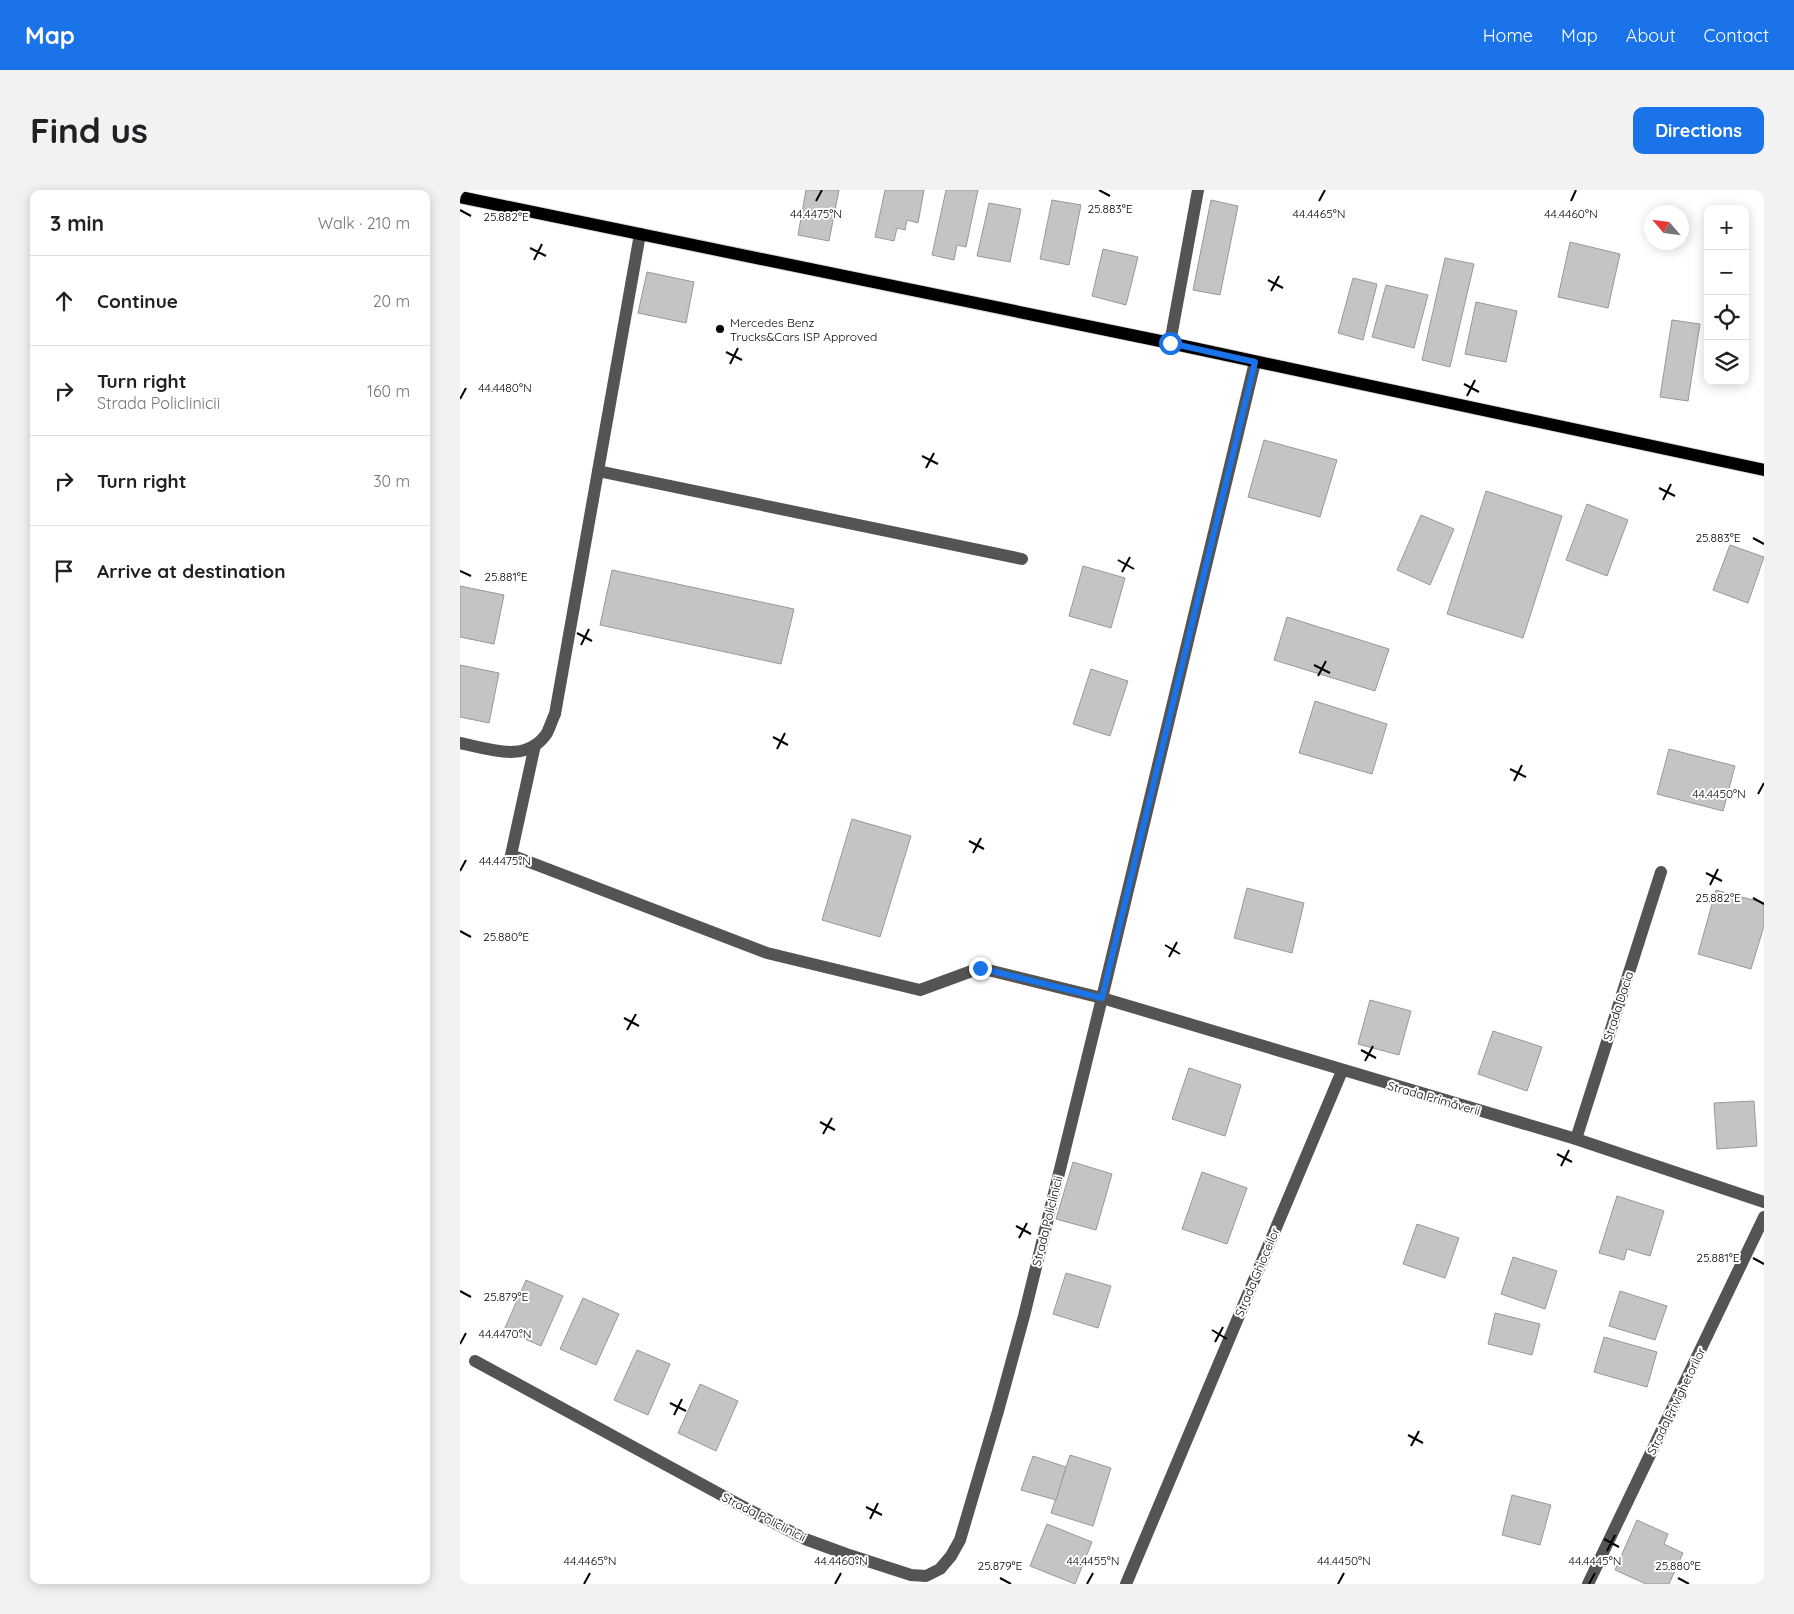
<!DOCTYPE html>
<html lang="en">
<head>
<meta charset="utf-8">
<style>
	:root { --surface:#fff; --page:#f2f2f2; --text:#202124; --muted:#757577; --line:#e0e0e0; --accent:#1a73e8 }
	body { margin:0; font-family:Quicksand,sans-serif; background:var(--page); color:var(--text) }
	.controls { position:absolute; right:15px; top:15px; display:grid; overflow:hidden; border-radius:10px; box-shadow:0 2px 12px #0003 }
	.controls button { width:45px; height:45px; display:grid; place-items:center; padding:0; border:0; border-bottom:1px solid var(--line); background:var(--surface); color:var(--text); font:25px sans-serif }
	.compass { position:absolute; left:1184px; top:15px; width:45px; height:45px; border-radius:50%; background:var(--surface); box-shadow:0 2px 12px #0003; rotate:298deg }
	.stop { position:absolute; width:15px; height:15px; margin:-11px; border:4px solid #1a73e8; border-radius:50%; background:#fff }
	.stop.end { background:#1a73e8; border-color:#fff; box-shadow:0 1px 5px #0008 }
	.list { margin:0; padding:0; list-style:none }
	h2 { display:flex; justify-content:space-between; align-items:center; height:65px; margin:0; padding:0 20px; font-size:21px }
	h2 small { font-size:16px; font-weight:400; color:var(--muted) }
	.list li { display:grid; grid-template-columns:32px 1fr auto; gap:15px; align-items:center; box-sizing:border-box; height:90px; padding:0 20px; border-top:1px solid var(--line) }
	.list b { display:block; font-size:19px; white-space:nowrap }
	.list p { margin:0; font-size:16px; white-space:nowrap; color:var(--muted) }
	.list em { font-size:16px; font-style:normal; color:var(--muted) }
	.icon { flex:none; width:28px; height:28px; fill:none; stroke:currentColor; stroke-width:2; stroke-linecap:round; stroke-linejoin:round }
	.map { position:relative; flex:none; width:1304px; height:1394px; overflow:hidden; border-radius:10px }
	header { display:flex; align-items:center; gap:30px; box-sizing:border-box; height:70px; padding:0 25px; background:var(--accent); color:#fff }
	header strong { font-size:24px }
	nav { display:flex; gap:28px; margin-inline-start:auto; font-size:18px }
	.intro { display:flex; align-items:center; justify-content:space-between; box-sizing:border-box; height:120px; padding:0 30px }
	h1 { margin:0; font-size:35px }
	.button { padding:12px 22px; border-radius:10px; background:var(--accent); color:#fff; font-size:18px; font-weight:700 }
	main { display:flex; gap:30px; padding:0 30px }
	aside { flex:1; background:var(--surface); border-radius:10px; box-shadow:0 2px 12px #0003 }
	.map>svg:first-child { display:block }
	.building { fill:#c4c4c4; stroke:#989898 }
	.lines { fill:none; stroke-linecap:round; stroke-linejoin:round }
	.major-casing { stroke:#dbdbdb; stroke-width:14 }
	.minor { stroke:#545454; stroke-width:12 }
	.major { stroke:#000; stroke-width:12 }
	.route { stroke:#1a73e8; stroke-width:6 }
	.ticks { fill:none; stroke:#000; stroke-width:2 }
	.poi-dot { fill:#000; stroke:#fff; stroke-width:2 }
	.labels { text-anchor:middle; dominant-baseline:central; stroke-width:4; stroke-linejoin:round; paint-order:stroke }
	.poi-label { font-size:12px; fill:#000; stroke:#fff; text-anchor:start }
	.street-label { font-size:12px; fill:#000; stroke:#fff }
	.ticks-label { font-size:12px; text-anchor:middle; fill:#000; stroke:#fff; stroke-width:4; stroke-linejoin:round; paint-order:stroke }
</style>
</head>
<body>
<header>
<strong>Map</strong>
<nav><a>Home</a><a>Map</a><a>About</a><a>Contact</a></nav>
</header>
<div class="intro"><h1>Find us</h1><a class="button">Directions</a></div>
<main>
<aside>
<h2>3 min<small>Walk · 210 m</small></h2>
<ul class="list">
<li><svg class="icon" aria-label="ahead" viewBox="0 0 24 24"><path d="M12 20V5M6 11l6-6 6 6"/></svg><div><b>Continue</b></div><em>20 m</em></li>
<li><svg class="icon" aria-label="right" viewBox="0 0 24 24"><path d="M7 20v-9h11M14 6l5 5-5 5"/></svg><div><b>Turn right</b><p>Strada Policlinicii</p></div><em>160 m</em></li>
<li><svg class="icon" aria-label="right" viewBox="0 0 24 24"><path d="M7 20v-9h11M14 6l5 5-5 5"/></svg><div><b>Turn right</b></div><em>30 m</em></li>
<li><svg class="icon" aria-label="arrive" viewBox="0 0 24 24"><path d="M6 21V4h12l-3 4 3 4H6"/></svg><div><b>Arrive at destination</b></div></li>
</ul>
</aside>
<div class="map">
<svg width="1304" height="1394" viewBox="0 0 1304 1394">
	<rect width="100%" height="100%" fill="#fff"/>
	<g class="building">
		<polygon points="346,0 379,0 369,51 338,45"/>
		<polygon points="425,0 464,0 458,33 447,30 445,40 437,38 434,51 415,47"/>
		<polygon points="486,0 518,0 506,57 497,55 494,70 472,65"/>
		<polygon points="592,10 621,15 609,75 580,69"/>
		<polygon points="751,10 778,16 760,105 733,100"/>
		<polygon points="529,13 561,19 550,72 517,66"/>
		<polygon points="1110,52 1160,64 1148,118 1098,107"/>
		<polygon points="643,59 678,67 666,115 632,106"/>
		<polygon points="985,68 1014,74 990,177 962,170"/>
		<polygon points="187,82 234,92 226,133 178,123"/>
		<polygon points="893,88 917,94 903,150 878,143"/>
		<polygon points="926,95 968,105 954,158 912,147"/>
		<polygon points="1016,112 1057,121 1046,172 1005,164"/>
		<polygon points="1212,130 1240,134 1228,211 1200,207"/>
		<polygon points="804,250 877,270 860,327 788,307"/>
		<polygon points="1026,301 1102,326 1063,448 987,424"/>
		<polygon points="1127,314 1168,330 1147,386 1106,370"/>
		<polygon points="961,325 994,339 970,395 937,380"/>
		<polygon points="1270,355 1304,367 1288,413 1253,400"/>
		<polygon points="623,376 665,388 651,438 609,426"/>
		<polygon points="152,380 334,419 321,474 140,435"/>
		<polygon points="0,396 44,405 34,454 0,447"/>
		<polygon points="827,427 929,459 915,501 814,470"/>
		<polygon points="0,475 39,483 29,533 0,527"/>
		<polygon points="631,479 668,491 650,546 613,534"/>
		<polygon points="855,511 927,534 912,584 839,563"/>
		<polygon points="1209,559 1275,576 1263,621 1197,604"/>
		<polygon points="392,629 451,646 420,747 362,730"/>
		<polygon points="787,698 844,713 832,763 774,748"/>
		<polygon points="1256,700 1304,713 1304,736 1291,779 1238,764"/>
		<polygon points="910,810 951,821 939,865 898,854"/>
		<polygon points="1033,841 1082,857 1067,901 1018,884"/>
		<polygon points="729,878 781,895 765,946 712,929"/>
		<polygon points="1294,911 1297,956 1257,959 1254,913"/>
		<polygon points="613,972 652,984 636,1040 596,1029"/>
		<polygon points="742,982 787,998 767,1054 722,1039"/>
		<polygon points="1157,1006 1204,1021 1190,1066 1167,1059 1164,1070 1139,1063"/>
		<polygon points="957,1034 999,1048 985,1088 943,1074"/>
		<polygon points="1053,1067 1097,1081 1085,1119 1041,1104"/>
		<polygon points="606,1083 651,1096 638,1138 593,1124"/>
		<polygon points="66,1090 103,1106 81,1156 44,1140"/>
		<polygon points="1160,1101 1207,1116 1195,1150 1149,1136"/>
		<polygon points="123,1108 159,1124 136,1175 100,1159"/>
		<polygon points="1035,1123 1080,1134 1072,1165 1028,1154"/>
		<polygon points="1144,1147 1197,1162 1187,1197 1134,1182"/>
		<polygon points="177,1160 210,1174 188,1225 154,1210"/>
		<polygon points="240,1194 278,1211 256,1261 218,1243"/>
		<polygon points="610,1265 651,1278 633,1336 591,1323"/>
		<polygon points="573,1266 606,1277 596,1310 561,1300"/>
		<polygon points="1052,1305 1091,1315 1080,1355 1042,1345"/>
		<polygon points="1177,1330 1208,1344 1204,1354 1223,1363 1209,1394 1186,1394 1155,1380"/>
		<polygon points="587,1334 632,1352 615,1394 570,1376"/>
	</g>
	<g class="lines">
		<defs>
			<polyline id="major" points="0,7 710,153 1304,280"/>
		</defs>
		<use href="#major" class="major-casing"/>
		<g class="minor">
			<polyline points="710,153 738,0"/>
			<polyline points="138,281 562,369"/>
			<path d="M 0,553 C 29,559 67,574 87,543 C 90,537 92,530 95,524 L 180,44"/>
			<polyline points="75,555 51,665 307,763 460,800 520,778 642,808 1116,949 1304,1012"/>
			<polyline points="1116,949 1201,682"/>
			<polyline points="15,1171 278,1314 345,1349 386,1364 451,1385 466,1386 480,1379 491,1366 500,1350 538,1221 564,1126 642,808 795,172"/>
			<polyline points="666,1394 882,881"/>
			<polyline points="1128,1394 1304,1027"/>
		</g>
		<use href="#major" class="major"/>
	</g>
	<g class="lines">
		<polyline class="route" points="520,778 642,808 795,172 710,153"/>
	</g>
	<path class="ticks" d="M 639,0 L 650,6M 356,11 L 362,0M 859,11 L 865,0M 1111,11 L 1116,0M 0,20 L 11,26M 70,58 L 86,66M 74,70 L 82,54M 808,90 L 823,98M 811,101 L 819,86M 266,162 L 282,170M 270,174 L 278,158M 1004,194 L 1019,202M 1007,206 L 1015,190M 0,209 L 6,198M 462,266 L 478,274M 466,278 L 474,263M 1199,298 L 1215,306M 1203,310 L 1211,294M 1293,348 L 1304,354M 658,370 L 674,379M 0,381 L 11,386M 662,382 L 670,367M 117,443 L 132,451M 121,455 L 129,439M 854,475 L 870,483M 858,486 L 866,471M 313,547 L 328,555M 317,559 L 325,543M 1050,579 L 1066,587M 1054,591 L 1062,575M 1298,604 L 1304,593M 509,651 L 524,659M 513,663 L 521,648M 0,681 L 6,670M 1246,683 L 1262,691M 1250,695 L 1258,679M 1293,708 L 1304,714M 0,741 L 11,747M 705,755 L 720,764M 709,767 L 717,752M 164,828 L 179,836M 167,840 L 176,824M 901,860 L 916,868M 905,871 L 913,856M 360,932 L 375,940M 363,944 L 372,928M 1097,964 L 1112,972M 1101,976 L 1109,960M 556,1036 L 571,1044M 559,1048 L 567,1033M 1293,1068 L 1304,1074M 0,1101 L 11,1107M 752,1140 L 767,1149M 755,1152 L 763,1137M 0,1154 L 6,1143M 210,1213 L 226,1221M 214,1225 L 222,1209M 948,1245 L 963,1253M 951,1256 L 959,1241M 406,1317 L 422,1325M 410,1329 L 418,1313M 1144,1349 L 1159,1357M 1147,1361 L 1155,1345M 540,1388 L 551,1394M 1218,1388 L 1229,1394M 124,1394 L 130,1383M 375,1394 L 381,1383M 627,1394 L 633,1383M 878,1394 L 884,1383M 1129,1394 L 1135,1383"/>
	<circle class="poi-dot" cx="260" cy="139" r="5"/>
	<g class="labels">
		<g class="poi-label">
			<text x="270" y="132">Mercedes Benz<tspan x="270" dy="14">Trucks&amp;Cars ISP Approved</tspan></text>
		</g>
		<g class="street-label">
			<text transform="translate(1158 816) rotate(-72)">Strada Dacia</text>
			<text transform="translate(974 908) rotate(16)">Strada Primăverii</text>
			<text transform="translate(587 1031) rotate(-76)">Strada Policlinicii</text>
			<text transform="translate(797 1082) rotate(-67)">Strada Ghioceilor</text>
			<text transform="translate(1216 1211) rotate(-64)">Strada Privighetorilor</text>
			<text transform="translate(304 1327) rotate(27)">Strada Policlinicii</text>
		</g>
	</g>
	<g class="ticks-label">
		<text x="650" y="23">25.883°E</text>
		<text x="356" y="28">44.4475°N</text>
		<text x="859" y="28">44.4465°N</text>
		<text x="1111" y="28">44.4460°N</text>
		<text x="46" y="31">25.882°E</text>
		<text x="45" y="202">44.4480°N</text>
		<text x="1258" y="352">25.883°E</text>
		<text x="46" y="391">25.881°E</text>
		<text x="1259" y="608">44.4450°N</text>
		<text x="45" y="675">44.4475°N</text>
		<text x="1258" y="712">25.882°E</text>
		<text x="46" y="751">25.880°E</text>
		<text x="1258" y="1072">25.881°E</text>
		<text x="46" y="1111">25.879°E</text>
		<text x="45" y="1148">44.4470°N</text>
		<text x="130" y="1375">44.4465°N</text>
		<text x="381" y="1375">44.4460°N</text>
		<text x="633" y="1375">44.4455°N</text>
		<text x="884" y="1375">44.4450°N</text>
		<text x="1135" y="1375">44.4445°N</text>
		<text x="540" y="1380">25.879°E</text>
		<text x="1218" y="1380">25.880°E</text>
	</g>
</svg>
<div class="controls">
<button>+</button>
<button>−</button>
<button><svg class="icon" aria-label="locate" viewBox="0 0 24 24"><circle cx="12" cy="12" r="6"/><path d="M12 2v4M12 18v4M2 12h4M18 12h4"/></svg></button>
<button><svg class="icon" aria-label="layers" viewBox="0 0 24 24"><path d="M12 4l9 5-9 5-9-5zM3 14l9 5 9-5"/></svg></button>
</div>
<svg class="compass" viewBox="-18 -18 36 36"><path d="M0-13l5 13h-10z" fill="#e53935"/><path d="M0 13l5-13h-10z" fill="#757577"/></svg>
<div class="stop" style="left:710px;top:153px"></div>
<div class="stop end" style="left:520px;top:778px"></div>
</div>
</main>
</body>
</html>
